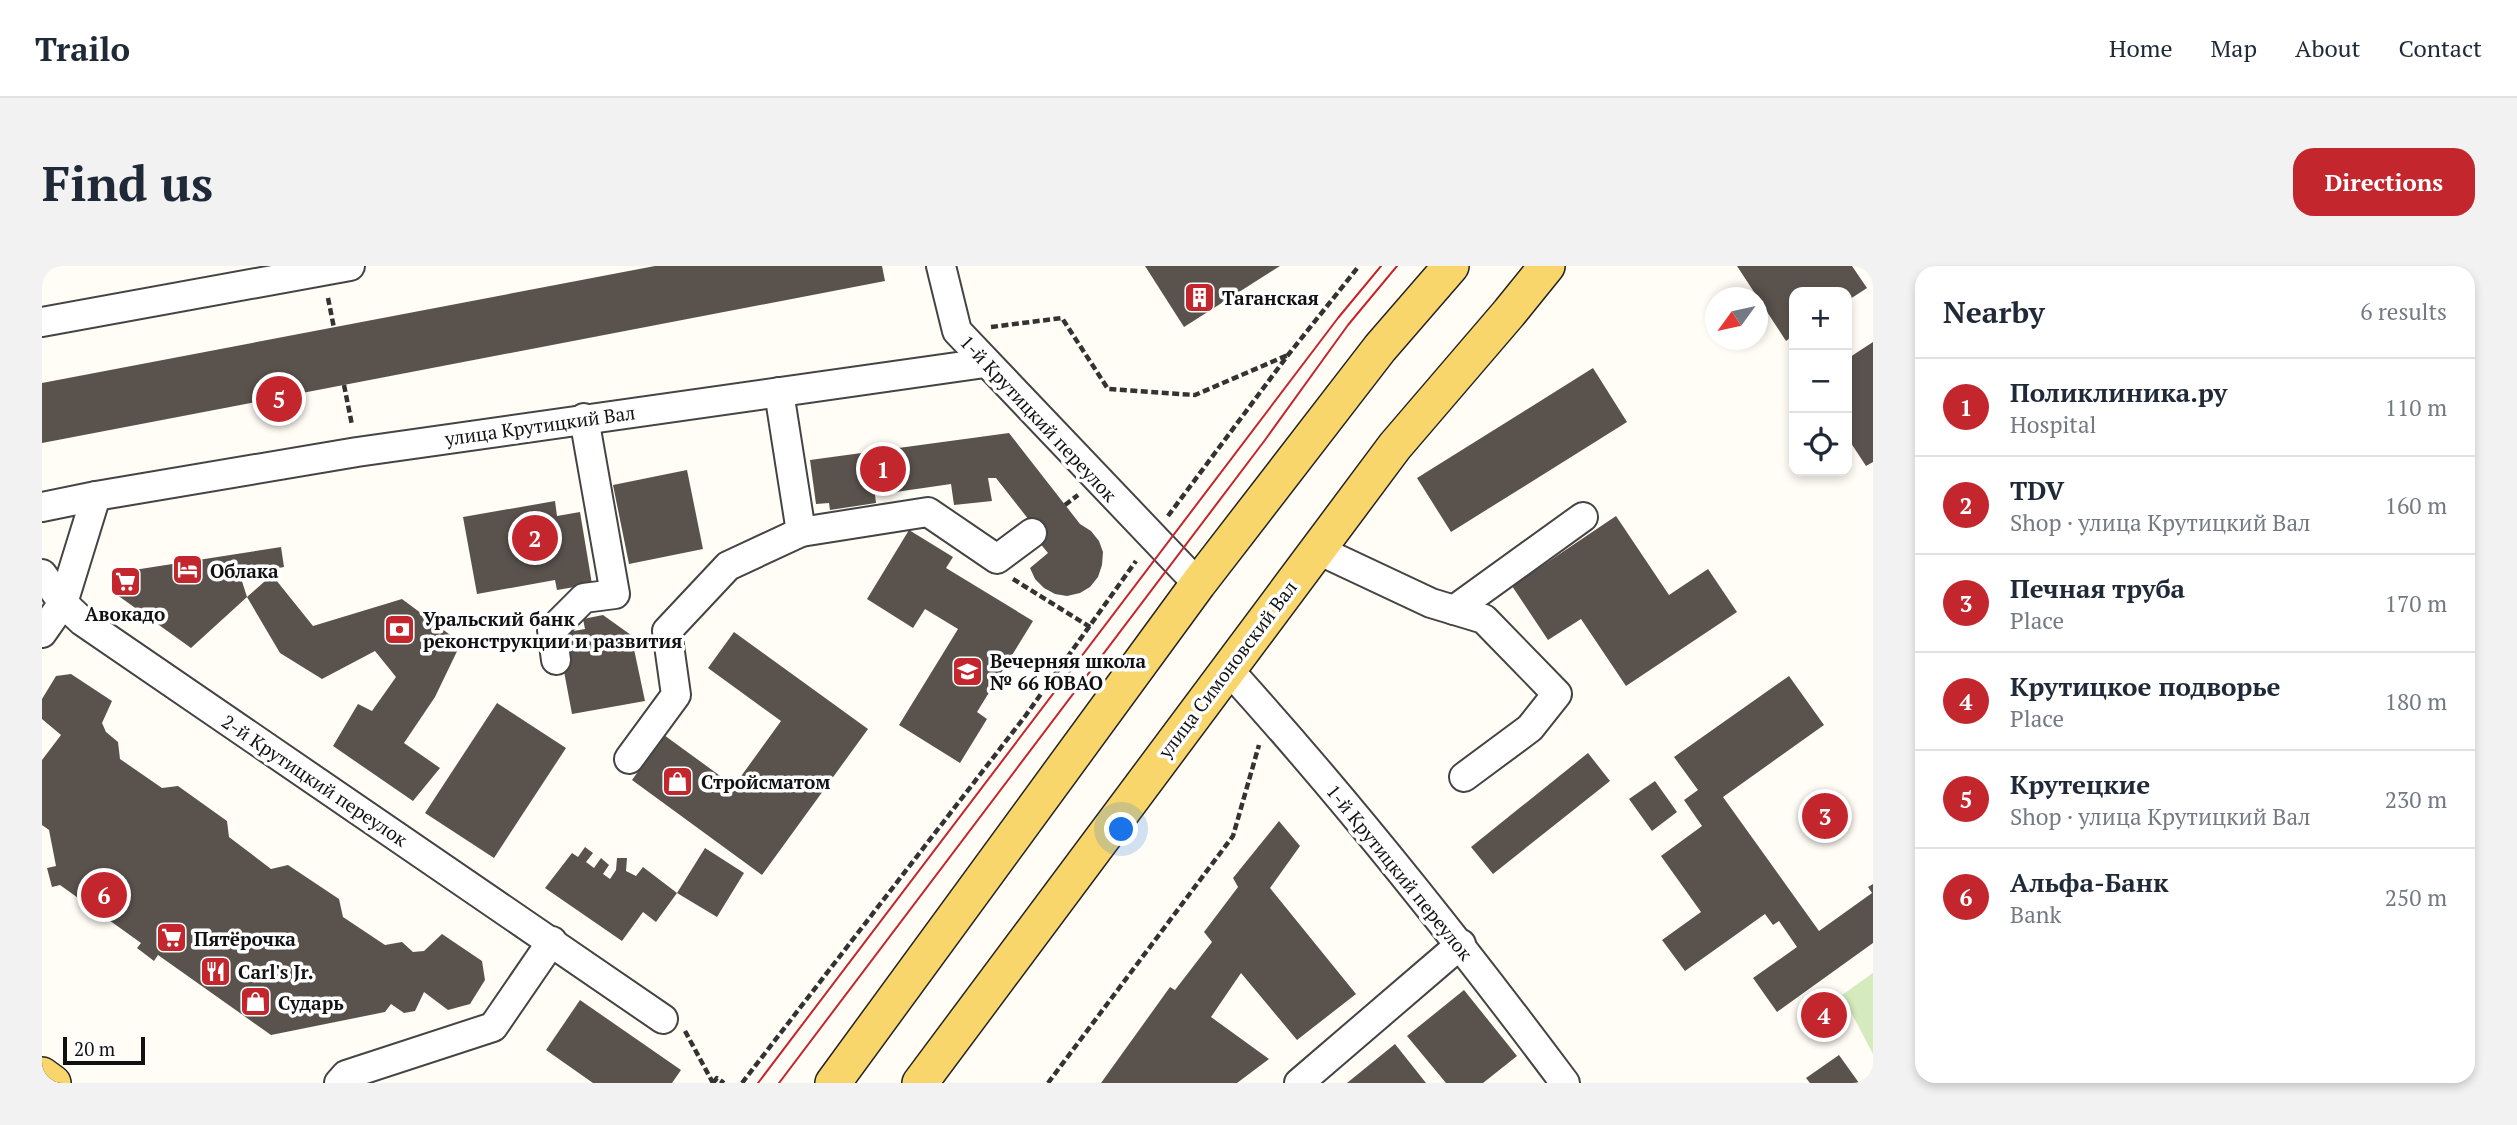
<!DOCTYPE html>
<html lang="en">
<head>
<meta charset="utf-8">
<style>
	:root { --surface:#fff; --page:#f2f2f3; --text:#1f2937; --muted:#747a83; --line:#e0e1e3; --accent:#c4262e }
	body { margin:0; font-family:"PT Serif",serif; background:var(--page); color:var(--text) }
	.controls { position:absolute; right:21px; top:21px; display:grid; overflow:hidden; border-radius:14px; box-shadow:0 4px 10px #0003 }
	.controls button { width:63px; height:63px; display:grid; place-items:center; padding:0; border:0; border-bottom:2px solid var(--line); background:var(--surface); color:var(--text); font:35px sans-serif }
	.compass { position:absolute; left:1663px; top:21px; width:63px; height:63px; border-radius:50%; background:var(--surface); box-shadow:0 4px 10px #0003; rotate:237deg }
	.scale { position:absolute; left:21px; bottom:18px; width:82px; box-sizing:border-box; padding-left:7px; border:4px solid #111; border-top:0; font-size:19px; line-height:24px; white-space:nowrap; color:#111; -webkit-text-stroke:5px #fff; paint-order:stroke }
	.you { position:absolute; left:1080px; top:564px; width:24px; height:24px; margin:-18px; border:5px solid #fff; border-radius:50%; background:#1a73e8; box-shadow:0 0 0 10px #1a73e833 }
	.badge { display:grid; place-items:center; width:46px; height:46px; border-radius:50%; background:var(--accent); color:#fff; font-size:23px; font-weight:700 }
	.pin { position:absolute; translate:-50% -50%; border:4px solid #fff; box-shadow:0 2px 7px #0006 }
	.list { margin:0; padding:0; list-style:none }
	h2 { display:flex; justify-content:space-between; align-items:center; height:91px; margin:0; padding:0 28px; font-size:30px }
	h2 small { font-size:23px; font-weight:400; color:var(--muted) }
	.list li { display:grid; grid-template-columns:46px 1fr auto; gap:21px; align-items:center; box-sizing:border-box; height:98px; padding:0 28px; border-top:2px solid var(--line) }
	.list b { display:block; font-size:26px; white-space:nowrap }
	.list p { margin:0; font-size:23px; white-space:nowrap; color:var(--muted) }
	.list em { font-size:23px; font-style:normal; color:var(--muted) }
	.icon { flex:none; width:38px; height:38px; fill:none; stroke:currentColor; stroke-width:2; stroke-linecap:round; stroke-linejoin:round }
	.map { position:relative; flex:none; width:1831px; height:817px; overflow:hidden; border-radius:21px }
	header { display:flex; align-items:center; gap:42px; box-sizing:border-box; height:98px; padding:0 35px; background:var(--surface); border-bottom:2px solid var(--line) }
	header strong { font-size:33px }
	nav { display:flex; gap:38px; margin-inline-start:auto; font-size:24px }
	.intro { display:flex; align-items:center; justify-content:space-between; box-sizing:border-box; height:168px; padding:0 42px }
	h1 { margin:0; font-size:49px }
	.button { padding:18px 32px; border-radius:21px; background:var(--accent); color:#fff; font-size:24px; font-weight:700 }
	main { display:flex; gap:42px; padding:0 42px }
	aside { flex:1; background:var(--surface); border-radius:21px; box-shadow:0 4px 10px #0003 }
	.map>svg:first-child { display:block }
	.green { fill:#d5ebbd }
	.building { fill:#5a524d }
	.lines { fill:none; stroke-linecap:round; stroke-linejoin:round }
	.minor-casing { stroke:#444; stroke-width:32 }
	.major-casing { stroke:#222; stroke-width:38 }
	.path { stroke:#333; stroke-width:4.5; stroke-dasharray:7 3.5; stroke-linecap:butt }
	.minor { stroke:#fff; stroke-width:28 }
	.major { stroke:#f9d66b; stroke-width:35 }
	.tram { stroke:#c4262e; stroke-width:2 }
	.labels { text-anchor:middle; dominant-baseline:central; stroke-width:7; stroke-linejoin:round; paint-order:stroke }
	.poi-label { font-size:19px; font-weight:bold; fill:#111; stroke:#fff; text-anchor:start }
	.street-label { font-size:19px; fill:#111; stroke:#fff }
</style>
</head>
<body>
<header>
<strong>Trailo</strong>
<nav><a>Home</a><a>Map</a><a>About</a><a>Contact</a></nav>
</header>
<div class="intro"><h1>Find us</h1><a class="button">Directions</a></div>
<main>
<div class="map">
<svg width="1831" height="817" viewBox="0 0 1831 817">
	<rect width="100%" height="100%" fill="#fffdf5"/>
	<polygon class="green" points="1831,707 1831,788 1800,729"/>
	<g class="building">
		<polygon points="613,0 840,0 843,15 0,177 0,117"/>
		<polygon points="1103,0 1238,0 1142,61"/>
		<polygon points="1695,0 1810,0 1825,22 1805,35 1805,26 1752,26 1752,69 1744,75"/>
		<polygon points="1831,76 1831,196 1824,200 1805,171 1805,93"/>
		<polygon points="1551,102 1585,156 1409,266 1375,212"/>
		<polygon points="967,167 1038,258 1049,265 1057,275 1061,286 1060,299 1056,311 1048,321 1038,327 1025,330 1013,328 1002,322 993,313 988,302 1006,287 982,258 987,254 954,212 946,212 950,235 912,239 909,218 833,229 834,237 788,244 787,237 774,238 768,194"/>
		<polygon points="645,204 661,283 587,298 571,219"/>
		<polygon points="513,235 515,250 538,246 550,318 515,324 513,314 435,328 421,251"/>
		<polygon points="1574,250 1627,329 1666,303 1695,346 1584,420 1539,353 1506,374 1470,320"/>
		<polygon points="867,264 911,291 904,302 991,355 935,446 945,453 918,497 857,459 916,363 883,343 871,362 825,333"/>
		<polygon points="239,281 242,301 198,309 205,331 149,382 71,326 79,306"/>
		<polygon points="230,309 271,360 360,333 419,377 393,431 362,477 398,502 371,535 291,480 316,438 330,445 354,411 333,385 280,413 238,387 205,331"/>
		<polygon points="561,349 589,369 603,435 530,448 515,368 543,363 541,353"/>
		<polygon points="692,366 826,463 720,609 590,514 622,469 692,520 739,455 666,402"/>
		<polygon points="29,408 70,435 60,457 64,466 76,476 78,493 120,522 136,520 185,555 187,571 229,603 246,599 297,633 301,651 343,679 360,676 371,686 382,685 400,668 440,695 443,714 428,738 406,744 382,726 373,745 362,747 349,738 343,746 229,769 116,689 112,695 95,682 99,677 18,619 10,621 5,602 14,600 7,564 0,559 0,494 19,469 0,453 0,433 14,410"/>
		<polygon points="1747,410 1782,459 1681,531 1777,665 1830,627 1826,621 1831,618 1831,677 1735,746 1711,712 1755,681 1737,655 1731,659 1723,648 1643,705 1620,674 1659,646 1619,590 1660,560 1642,534 1656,524 1632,491"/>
		<polygon points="455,437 524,482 452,592 383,547"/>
		<polygon points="1546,487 1568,515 1451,608 1429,581"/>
		<polygon points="1613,515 1635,546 1610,565 1587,533"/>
		<polygon points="1237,555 1258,580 1228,622 1314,728 1255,774 1199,707 1169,751 1227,793 1195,817 1059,817 1128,721 1133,724 1170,676 1162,666 1196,621 1191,612"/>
		<polygon points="543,581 551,587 544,596 552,602 559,592 567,599 561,608 568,613 574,604 575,592 585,592 584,605 594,610 601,601 635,627 614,656 601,646 580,675 503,622 530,587 536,591"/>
		<polygon points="663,582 702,607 675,651 635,627"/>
		<polygon points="1422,724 1475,790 1441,817 1404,817 1365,770"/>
		<polygon points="538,734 639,804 630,817 551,817 504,784"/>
		<polygon points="1353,778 1384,817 1305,817"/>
		<polygon points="1797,789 1817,817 1768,817 1764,812"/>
	</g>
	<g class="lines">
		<defs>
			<g id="minor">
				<polyline points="899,0 915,65 1156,318"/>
				<polyline points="0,56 308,0"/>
				<polyline points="737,126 759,266 886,246 955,293 990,267"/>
				<polyline points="54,230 21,337 40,355 621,753"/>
				<polyline points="0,241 54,230 315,186 943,97"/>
				<polyline points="1274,283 1389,337 1442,353 1515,428 1488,462 1422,511"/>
				<polyline points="0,308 21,337 0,367"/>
				<polyline points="1412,344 1541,251"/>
				<polyline points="514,394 510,364 542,332 573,328 542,152"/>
				<path d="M 1185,402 C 1305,534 1416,674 1523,817"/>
				<polyline points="587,493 634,429 625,365 686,300 759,266"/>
				<polyline points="297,817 304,809 451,761 510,675"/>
				<polyline points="1257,817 1419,678"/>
			</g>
			<g id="major">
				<polyline points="0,809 11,817"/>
				<polyline points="791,817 1156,318 1338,82 1409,0"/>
				<polyline points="878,817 1353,180 1467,47 1505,0"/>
			</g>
		</defs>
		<use href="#minor" class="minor-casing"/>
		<use href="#major" class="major-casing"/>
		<g class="path">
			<polyline points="286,32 292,62"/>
			<polyline points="949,61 1020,52 1066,123 1153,129 1246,89"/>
			<polyline points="302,119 310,159"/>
			<polyline points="1023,239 1036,229"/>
			<polyline points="1126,250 1246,89 1317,0"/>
			<polyline points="971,313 1048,361"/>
			<polyline points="643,765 671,817"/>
			<polyline points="671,817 675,812 682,817"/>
			<polyline points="700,817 984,449 1094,295"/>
			<polyline points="1006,817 1191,570 1217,479"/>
		</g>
		<use href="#minor" class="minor"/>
		<use href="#major" class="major"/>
		<g class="tram">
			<polyline points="716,817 1296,52 1339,0"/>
			<polyline points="737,817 1223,174 1306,59 1355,0"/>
		</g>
	</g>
	<defs>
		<symbol id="building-square" viewBox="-11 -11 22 22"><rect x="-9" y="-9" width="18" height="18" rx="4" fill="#c4262e" stroke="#fff"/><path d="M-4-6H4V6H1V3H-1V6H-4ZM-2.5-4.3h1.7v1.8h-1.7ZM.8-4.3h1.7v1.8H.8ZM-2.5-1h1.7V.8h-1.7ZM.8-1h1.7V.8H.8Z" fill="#fff"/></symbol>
		<symbol id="hotel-square" viewBox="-11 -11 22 22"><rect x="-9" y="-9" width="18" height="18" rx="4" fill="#c4262e" stroke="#fff"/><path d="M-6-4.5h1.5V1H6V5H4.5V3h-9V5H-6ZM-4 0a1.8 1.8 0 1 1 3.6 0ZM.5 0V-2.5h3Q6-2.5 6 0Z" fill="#fff"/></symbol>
		<symbol id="supermarket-square" viewBox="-11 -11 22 22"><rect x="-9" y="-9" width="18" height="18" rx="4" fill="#c4262e" stroke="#fff"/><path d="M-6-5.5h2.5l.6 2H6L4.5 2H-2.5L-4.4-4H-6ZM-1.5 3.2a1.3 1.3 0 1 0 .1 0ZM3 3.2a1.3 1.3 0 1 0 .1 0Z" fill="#fff"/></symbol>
		<symbol id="bank-square" viewBox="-11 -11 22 22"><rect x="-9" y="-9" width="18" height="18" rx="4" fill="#c4262e" stroke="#fff"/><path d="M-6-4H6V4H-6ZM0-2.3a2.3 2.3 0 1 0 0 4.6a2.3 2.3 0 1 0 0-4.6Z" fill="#fff"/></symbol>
		<symbol id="school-square" viewBox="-11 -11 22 22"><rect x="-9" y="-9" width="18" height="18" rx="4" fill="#c4262e" stroke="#fff"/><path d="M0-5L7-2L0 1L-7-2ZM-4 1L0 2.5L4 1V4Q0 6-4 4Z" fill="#fff"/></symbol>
		<symbol id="shop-square" viewBox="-11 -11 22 22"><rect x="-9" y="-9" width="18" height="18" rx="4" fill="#c4262e" stroke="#fff"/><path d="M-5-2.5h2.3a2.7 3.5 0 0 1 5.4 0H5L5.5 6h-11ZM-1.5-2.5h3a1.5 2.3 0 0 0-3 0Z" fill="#fff"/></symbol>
		<symbol id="restaurant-square" viewBox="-11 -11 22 22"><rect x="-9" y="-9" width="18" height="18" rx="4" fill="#c4262e" stroke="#fff"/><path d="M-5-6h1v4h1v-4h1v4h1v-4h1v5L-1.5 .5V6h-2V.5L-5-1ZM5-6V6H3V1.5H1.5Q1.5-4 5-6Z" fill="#fff"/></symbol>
	</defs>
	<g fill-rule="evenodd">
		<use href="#building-square" x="1140" y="14" width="35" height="35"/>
		<use href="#hotel-square" x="128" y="286" width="35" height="35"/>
		<use href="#supermarket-square" x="66" y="298" width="35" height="35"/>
		<use href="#bank-square" x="340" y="346" width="35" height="35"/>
		<use href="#school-square" x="908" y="388" width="35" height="35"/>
		<use href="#shop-square" x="618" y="498" width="35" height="35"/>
		<use href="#supermarket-square" x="112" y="654" width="35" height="35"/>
		<use href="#restaurant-square" x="156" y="688" width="35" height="35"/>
		<use href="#shop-square" x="196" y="718" width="35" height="35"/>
	</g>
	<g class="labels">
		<g class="poi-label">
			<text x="1180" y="31">Таганская</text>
			<text x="168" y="304">Облака</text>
			<text x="83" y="347" text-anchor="middle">Авокадо</text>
			<text x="381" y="352">Уральский банк<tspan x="381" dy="22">реконструкции и развития</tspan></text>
			<text x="948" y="394">Вечерняя школа<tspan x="948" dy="22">№ 66 ЮВАО</tspan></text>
			<text x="659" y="515">Стройсматом</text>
			<text x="152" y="672">Пятёрочка</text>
			<text x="196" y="705">Carl's Jr.</text>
			<text x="236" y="736">Сударь</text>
		</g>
		<g class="street-label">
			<text transform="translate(997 152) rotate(47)">1-й Крутицкий переулок</text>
			<text transform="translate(498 159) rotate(-8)">улица Крутицкий Вал</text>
			<text transform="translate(1185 403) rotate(-53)">улица Симоновский Вал</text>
			<text transform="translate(273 514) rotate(34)">2-й Крутицкий переулок</text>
			<text transform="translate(1358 606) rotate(51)">1-й Крутицкий переулок</text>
		</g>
	</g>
</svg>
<div class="controls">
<button>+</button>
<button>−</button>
<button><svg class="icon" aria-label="locate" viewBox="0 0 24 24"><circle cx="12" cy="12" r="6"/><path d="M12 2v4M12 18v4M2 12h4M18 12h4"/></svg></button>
</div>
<svg class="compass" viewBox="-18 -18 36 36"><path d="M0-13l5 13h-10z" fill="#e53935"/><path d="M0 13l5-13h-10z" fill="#747a83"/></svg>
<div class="scale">20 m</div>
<div class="you"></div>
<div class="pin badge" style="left:841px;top:203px">1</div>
<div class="pin badge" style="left:493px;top:272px">2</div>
<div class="pin badge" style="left:1783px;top:550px">3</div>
<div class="pin badge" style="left:1782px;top:749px">4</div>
<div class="pin badge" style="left:237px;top:133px">5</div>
<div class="pin badge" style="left:62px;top:629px">6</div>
</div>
<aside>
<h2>Nearby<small>6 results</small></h2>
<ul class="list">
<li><span class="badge">1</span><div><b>Поликлиника.ру</b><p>Hospital</p></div><em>110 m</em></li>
<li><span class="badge">2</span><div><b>TDV</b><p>Shop · улица Крутицкий Вал</p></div><em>160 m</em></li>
<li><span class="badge">3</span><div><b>Печная труба</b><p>Place</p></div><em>170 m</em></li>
<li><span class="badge">4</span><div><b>Крутицкое подворье</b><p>Place</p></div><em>180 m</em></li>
<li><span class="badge">5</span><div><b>Крутецкие</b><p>Shop · улица Крутицкий Вал</p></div><em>230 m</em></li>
<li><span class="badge">6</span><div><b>Альфа-Банк</b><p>Bank</p></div><em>250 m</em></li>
</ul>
</aside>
</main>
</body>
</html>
